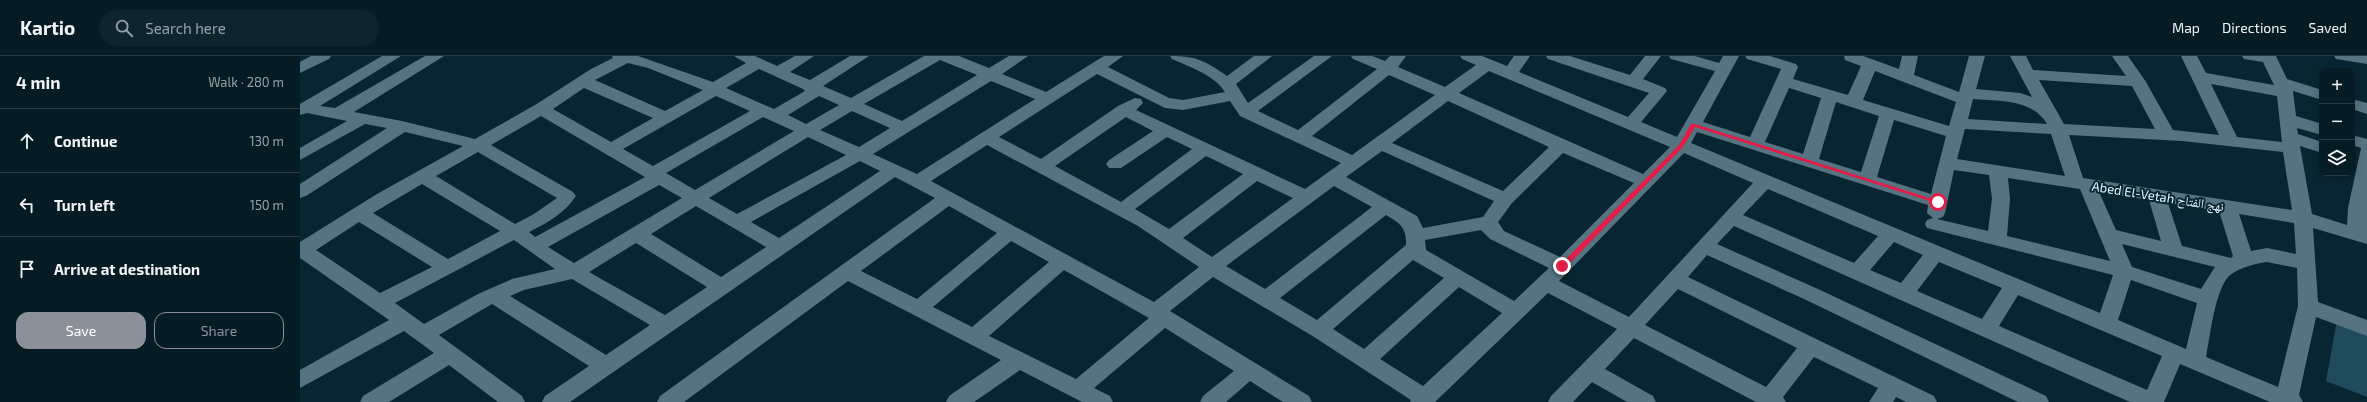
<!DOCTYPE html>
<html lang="en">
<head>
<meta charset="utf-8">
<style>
	:root { --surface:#061c25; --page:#0f252d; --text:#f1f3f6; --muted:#98a1a7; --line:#273a42; --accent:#8c9099 }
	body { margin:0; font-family:"Exo 2","Noto Naskh Arabic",sans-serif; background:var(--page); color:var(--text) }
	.controls { position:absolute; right:12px; top:12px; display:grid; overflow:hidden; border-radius:8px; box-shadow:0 2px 10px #0003 }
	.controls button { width:36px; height:36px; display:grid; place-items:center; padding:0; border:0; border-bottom:1px solid var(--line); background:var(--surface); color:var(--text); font:20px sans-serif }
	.stop { position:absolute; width:12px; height:12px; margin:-9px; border:3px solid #e11d48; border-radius:50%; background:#fff }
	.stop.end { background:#e11d48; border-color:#fff; box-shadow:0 1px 4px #0008 }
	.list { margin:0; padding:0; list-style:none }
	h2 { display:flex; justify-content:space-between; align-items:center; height:52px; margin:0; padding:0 16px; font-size:17px }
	h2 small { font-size:13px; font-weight:400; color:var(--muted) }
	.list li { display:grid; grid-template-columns:26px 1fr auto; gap:12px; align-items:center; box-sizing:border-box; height:64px; padding:0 16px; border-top:1px solid var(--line) }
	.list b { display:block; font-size:15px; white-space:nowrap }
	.list em { font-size:13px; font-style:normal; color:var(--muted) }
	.actions { display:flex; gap:8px; padding:12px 16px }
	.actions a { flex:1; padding:9px 0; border:1px solid var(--accent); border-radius:12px; text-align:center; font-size:14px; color:var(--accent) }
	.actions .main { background:var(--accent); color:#fff }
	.icon { flex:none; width:22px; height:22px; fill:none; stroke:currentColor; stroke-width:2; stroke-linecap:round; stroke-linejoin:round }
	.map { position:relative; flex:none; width:2067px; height:346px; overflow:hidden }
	header { display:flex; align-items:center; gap:24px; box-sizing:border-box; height:56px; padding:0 20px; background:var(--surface); border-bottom:1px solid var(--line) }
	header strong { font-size:19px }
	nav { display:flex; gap:22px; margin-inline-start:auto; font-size:14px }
	.search { width:280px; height:36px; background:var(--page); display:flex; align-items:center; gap:10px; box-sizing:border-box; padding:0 14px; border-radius:22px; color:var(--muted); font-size:15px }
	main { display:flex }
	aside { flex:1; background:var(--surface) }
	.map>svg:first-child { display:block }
	.green { fill:#204b5d }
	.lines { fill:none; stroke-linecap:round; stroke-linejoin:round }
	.minor { fill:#557380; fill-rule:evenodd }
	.route { fill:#e11d48 }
	.labels { text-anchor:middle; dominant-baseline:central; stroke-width:4; stroke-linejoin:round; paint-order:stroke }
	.street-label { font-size:13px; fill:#e6f6fe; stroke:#082631 }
</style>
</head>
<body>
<header>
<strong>Kartio</strong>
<div class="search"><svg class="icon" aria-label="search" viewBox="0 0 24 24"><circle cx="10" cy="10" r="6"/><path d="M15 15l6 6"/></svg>Search here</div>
<nav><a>Map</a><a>Directions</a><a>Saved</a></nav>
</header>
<main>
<aside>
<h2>4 min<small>Walk · 280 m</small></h2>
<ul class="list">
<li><svg class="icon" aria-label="ahead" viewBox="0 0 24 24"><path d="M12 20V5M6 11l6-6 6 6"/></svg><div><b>Continue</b></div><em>130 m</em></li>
<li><svg class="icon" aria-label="left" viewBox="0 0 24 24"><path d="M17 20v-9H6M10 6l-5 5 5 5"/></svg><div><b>Turn left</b></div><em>150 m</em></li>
<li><svg class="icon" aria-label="arrive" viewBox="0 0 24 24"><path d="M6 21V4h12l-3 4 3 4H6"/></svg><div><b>Arrive at destination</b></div></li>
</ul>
<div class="actions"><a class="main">Save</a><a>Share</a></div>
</aside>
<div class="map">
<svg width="2067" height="346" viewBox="0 0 2067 346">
	<rect width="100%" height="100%" fill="#082631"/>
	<polygon class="green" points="2037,264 2067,275 2067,341 2026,325"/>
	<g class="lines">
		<g class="minor">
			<polygon points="11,0 31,0 29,3 0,17 0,6"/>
			<path d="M 82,0 L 101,0 L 20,50 L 35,52 L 125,0 L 144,0 L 54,56 L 102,65 L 175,83 L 235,49 L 291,13 L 313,2 L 312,0 L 338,0 L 413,26 L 446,7 L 434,0 L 455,0 L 477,10 L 495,0 L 514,0 L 490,16 L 510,24 L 550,0 L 569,0 L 523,30 L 551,42 L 624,0 L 659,0 L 689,12 L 709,0 L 728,0 L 702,18 L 746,36 L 804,0 L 823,0 L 808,11 L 869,42 L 883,44 L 925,36 C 914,19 890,11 872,3 L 870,0 C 897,0 905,5 927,20 L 954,0 L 972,0 L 936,28 L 948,47 L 1014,0 L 1032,0 L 958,55 L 998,74 L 1077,13 L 1053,3 L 1051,0 L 1072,0 L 1085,5 L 1090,0 L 1106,0 L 1098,11 L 1145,31 L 1176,9 L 1162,3 L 1160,0 L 1182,0 L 1207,10 L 1214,0 L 1230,0 L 1219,16 L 1328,61 L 1349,37 L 1248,3 L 1246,0 L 1270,0 L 1330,19 L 1345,0 L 1361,0 L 1343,23 L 1365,32 L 1367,35 L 1341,66 L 1377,81 L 1415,15 L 1371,3 L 1369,0 L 1395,0 L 1419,7 L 1423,0 L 1439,0 L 1403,66 L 1450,81 L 1481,13 L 1447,3 L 1445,0 L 1470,0 L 1496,8 L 1498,11 L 1493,23 L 1548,39 L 1561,10 L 1545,4 L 1544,0 L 1563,0 L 1599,13 L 1602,0 L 1618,0 L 1614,19 L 1659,36 L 1669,0 L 1685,0 L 1676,33 L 1720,37 L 1732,41 L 1710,0 L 1726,0 L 1733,14 L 1826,20 L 1812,0 L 1828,0 L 1846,26 L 1873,74 L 1919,79 L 1881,0 L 1897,0 L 1906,17 L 1974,29 L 1963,6 L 1944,3 L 1942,0 L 1976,0 L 1987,23 L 2022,34 L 2022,44 L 1993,35 L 1996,60 L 2022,68 L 2022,79 L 1997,72 L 1998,78 L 2022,86 L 2022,97 L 2000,90 L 2012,158 L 2047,169 L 2048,152 L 2061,92 L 2052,89 L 2052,79 L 2067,83 L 2067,188 L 2013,172 L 2018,246 L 2067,264 L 2067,280 L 2016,261 L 1999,339 L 2003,346 L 1970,346 L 1880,308 L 1864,346 L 1830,346 L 1434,170 L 1417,188 L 1518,233 L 1746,340 L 1749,346 L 1718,346 L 1504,243 L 1407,199 L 1388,221 L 1634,340 L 1637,346 L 1606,346 L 1596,341 L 1593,346 L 1569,346 L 1578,332 L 1514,301 L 1483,341 L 1486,346 L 1456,346 L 1334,282 L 1305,313 L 1353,340 L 1356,346 L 1327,346 L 1292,326 L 1273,346 L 1248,346 L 1251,340 L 1317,273 L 1248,237 L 1135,346 L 1110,346 L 1111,344 L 1011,279 L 913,221 L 870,255 L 1009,340 L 1012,346 L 983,346 L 950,325 L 926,346 L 900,346 L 903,340 L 934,315 L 865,272 L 794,332 L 810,340 L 813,346 L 782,346 L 720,314 L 674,346 L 646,346 L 649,340 L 701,304 L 548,225 L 384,346 L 357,346 L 360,340 L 635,142 L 595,121 L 270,346 L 242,346 L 245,340 L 289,310 L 192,248 L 139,279 L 222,340 L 225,346 L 198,346 L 149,309 L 89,346 L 60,346 L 63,340 L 134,297 L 104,275 L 0,332 L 0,314 L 89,264 L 0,202 L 0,186 L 77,138 L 163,90 L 105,76 L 6,140 L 0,142 L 0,128 L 87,72 L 65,68 L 0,104 L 0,92 L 47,65 L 7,57 L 0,59 L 0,48 ZM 640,4 L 677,19 L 602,65 L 564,48 ZM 328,7 L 348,12 L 403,34 L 365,55 L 295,24 ZM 459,13 L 503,33 L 505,35 L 474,53 L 426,32 ZM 1189,15 L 1370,91 L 1343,118 L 1159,37 ZM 1575,15 L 1656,46 L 1649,70 L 1563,44 ZM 797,18 L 865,52 L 883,54 L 930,45 L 940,60 L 1041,107 L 1005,133 L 836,54 L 843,47 L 841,43 L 835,42 L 818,50 L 741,103 L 699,81 ZM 1089,19 L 1135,39 L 1052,99 L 1012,80 ZM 1739,24 L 1832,30 L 1855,73 L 1764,68 ZM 691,25 L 735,43 L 617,118 L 573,98 ZM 1911,28 L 1977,40 L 1982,86 L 1937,81 ZM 284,32 L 353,62 L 311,86 L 253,53 ZM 1489,32 L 1521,42 L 1503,98 L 1465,86 ZM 416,40 L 450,55 L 353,110 L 323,93 ZM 519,40 L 539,49 L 506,68 L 488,59 ZM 1673,43 C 1698,45 1733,43 1747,68 L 1668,63 ZM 1148,45 L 1249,91 L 1203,135 L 1092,87 ZM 1536,46 L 1579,60 L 1561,116 L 1519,103 ZM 552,55 L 590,72 L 559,91 L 520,74 ZM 241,60 L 345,121 L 235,181 L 229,176 C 247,167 265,157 276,140 L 273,136 L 191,89 ZM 463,61 L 494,75 L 395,134 L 366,117 ZM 826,61 L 853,75 L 809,104 L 806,108 L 809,112 L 821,112 L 867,81 L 892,93 L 821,146 L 755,110 ZM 1594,64 L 1646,80 L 1631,138 L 1577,121 ZM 1665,73 L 1751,78 L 1765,120 L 1657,103 ZM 1397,76 L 1628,149 L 1627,157 L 1633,162 L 1627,164 L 1625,168 L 1627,172 L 1813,219 L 1800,257 L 1391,87 ZM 1769,79 L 1882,85 L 1983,96 L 1992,154 L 1783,122 ZM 508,81 L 546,99 L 437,158 L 409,142 ZM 687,89 L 838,170 L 899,211 L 854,246 L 631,125 ZM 1082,95 L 1194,145 L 1183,161 L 1123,172 L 1117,160 L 1046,121 ZM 178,96 L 257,142 L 234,158 L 215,168 L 136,120 ZM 1263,97 L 1334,127 L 1260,201 L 1204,175 L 1198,166 L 1212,147 ZM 1384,97 L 1453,127 L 1329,261 L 1259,225 ZM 906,100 L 943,118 L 869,173 L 835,153 ZM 560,105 L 580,115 L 479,182 L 451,166 ZM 1654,114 L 1689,119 L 1692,143 L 1688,175 L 1637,163 L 1643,161 L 1645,157 ZM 1708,122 L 1780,133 L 1810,205 L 1707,180 L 1710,143 ZM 957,125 L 993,142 L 912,201 L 883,182 ZM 122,128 L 200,175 L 148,203 L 73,157 ZM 359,129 L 382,142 L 274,207 L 248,191 ZM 1034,130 L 1072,151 L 965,233 L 926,210 ZM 1468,133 L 1578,180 L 1554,207 L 1443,159 ZM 1799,136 L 1849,144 L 1861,185 L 1816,174 ZM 1868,147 L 1919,155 L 1933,200 L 1931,202 L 1882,190 ZM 396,150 L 466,191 L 421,221 L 351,178 ZM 649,150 L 697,177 L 617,243 L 561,215 ZM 1939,158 L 1994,167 L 1996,198 L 1967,192 L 1951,195 ZM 1086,159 C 1100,167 1107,172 1106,189 L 1017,264 L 980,242 ZM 59,166 L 132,211 L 80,237 L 16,194 ZM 1181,174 L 1190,183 L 1249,212 L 1214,245 L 1126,194 L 1125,184 ZM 214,184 L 255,213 L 212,223 L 178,238 L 124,268 L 95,247 ZM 711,185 L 749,206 L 672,271 L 633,251 ZM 1594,186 L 1623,199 L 1601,227 L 1570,214 ZM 336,187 L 407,231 L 365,259 L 289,216 ZM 1822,188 L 1915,211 L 1901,233 L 1832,211 ZM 1113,204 L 1144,222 L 1064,293 L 1033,273 ZM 1639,206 L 1702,232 L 1682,263 L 1617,235 ZM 1967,206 L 1997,212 L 1998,250 L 1978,331 L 1906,301 C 1910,281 1915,234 1929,220 C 1940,211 1954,208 1967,206 ZM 764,214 L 849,262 L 776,323 L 689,280 ZM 272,223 L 350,269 L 306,299 L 210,240 L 224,234 ZM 1831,224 L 1897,247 L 1886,293 L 1818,264 ZM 1159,231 L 1202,257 L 1123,330 L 1080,303 ZM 1378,233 L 1497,292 L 1466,331 L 1345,269 ZM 1718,239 L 1862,300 L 1847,334 L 1699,270 Z"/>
			<polygon points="2034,0 2067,0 2067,8 2036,3"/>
			<polygon points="2052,43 2067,47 2067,58 2052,53"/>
		</g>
	</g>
	<polygon class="route" points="1391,68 1395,68 1642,146 1636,147 1395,71 1383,91 1265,212 1260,212 1260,209 1379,89"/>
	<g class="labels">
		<g class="street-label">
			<text transform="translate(1858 140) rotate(9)">Abed El-Vetah نهج الفتاح</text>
		</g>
	</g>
</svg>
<div class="controls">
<button>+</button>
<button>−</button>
<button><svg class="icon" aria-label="layers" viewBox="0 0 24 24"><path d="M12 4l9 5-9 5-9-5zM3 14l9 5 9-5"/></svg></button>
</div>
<div class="stop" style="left:1638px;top:146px"></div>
<div class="stop end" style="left:1262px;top:210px"></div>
</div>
</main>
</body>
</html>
